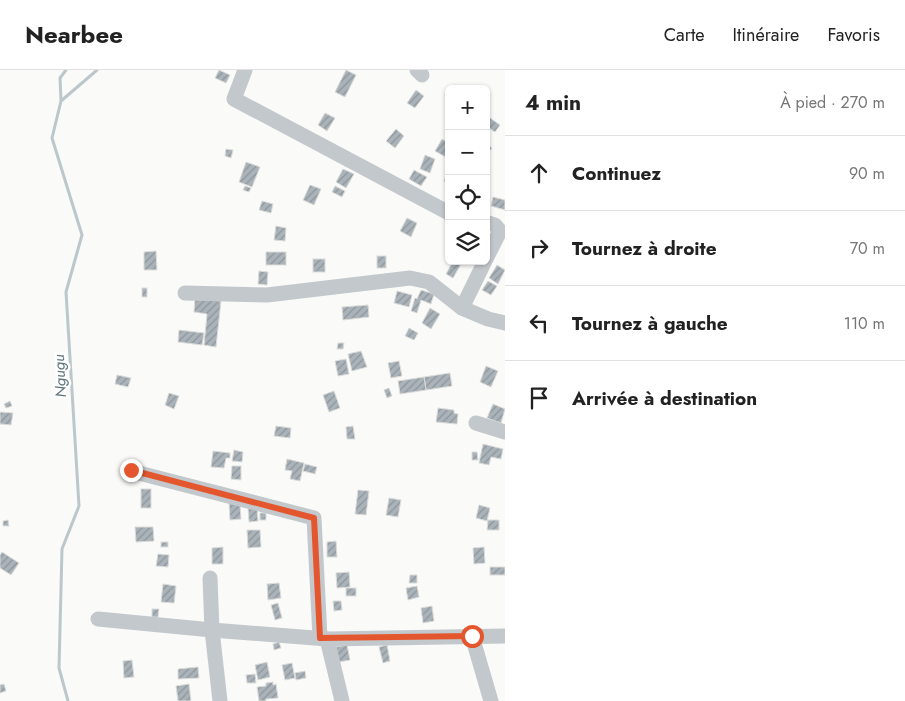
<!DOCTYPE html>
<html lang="fr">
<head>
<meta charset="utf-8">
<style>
	:root { --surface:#fff; --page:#f6f6f6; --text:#222; --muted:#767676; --line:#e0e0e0 }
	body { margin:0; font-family:Jost,sans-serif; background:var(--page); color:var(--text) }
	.controls { position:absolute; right:15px; top:15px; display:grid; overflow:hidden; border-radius:8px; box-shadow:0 1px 4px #0004 }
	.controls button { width:45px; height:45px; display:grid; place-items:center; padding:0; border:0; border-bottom:1px solid var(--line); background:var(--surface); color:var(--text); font:25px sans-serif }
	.stop { position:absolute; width:15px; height:15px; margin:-11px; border:4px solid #e4572e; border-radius:50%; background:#fff }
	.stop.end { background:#e4572e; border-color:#fff; box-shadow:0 1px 5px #0008 }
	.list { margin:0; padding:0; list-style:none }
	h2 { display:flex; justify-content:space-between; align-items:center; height:65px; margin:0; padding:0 20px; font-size:21px }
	h2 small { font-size:16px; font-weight:400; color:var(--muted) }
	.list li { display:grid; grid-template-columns:32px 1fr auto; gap:15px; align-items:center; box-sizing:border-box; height:75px; padding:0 20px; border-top:1px solid var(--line) }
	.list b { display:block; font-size:19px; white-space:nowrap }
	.list em { font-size:16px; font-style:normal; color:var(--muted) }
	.icon { flex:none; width:28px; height:28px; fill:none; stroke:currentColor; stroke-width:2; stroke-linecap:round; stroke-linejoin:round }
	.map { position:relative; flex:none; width:505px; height:631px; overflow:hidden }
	header { display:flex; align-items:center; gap:30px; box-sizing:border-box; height:70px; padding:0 25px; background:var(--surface); border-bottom:1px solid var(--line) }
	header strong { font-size:24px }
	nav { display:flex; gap:28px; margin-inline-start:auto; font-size:18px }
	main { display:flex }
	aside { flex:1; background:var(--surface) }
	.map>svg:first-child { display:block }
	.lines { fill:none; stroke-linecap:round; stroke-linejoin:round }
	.stream { stroke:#bbc7cb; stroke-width:3 }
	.building { fill:url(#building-hatch); stroke:#dcdcda }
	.minor { stroke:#c3c8cc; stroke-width:15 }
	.route { stroke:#e4572e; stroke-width:6 }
	.labels { text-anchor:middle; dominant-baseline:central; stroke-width:5; stroke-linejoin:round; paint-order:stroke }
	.water-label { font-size:15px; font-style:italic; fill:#60757c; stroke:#fff }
</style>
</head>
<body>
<header>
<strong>Nearbee</strong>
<nav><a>Carte</a><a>Itinéraire</a><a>Favoris</a></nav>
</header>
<main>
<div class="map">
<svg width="505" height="631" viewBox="0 0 505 631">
	<defs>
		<pattern id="building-hatch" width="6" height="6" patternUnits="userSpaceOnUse" patternTransform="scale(1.25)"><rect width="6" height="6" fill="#aab3b9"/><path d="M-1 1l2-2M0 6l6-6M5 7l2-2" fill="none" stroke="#8e969c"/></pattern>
	</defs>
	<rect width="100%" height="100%" fill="#fafaf8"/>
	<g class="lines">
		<g class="stream">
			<polyline points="61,30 60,8 66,0"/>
			<polyline points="68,631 59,598 62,479 79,436 66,222 82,165 52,68 61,31 97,0"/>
		</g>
	</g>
	<g class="building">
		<polygon points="219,0 230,5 226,13 215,8"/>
		<polygon points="346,0 356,5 345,27 335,22"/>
		<polygon points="416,20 424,26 415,38 407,33"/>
		<polygon points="325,43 335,48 327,61 318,55"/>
		<polygon points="490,48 500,55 495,62 486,56 486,53"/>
		<polygon points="396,59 404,66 395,78 386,71"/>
		<polygon points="442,69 449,73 449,89 435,81"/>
		<polygon points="486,74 492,78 486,85"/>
		<polygon points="226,79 233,80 231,88 225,86"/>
		<polygon points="425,85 435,89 430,103 420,99"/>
		<polygon points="246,92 260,97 252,117 239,112"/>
		<polygon points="343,99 354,104 346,118 336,112"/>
		<polygon points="414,100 427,107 421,116 409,109"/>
		<polygon points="448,101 449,102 449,114 444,111"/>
		<polygon points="310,115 321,119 314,135 303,130"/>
		<polygon points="245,116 251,118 249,122 243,120"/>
		<polygon points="335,116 345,121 342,127 332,122"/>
		<polygon points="493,127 505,130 505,140 491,136"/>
		<polygon points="262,131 273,134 271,143 259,140"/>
		<polygon points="407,148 417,153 411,167 400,161"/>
		<polygon points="276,156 286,158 285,171 274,170"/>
		<polygon points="156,181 157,200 144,200 144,182"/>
		<rect x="266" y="182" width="20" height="13"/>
		<rect x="377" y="186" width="9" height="12"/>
		<rect x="313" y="189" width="12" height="13"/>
		<polygon points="453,191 461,194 453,208 446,204"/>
		<polygon points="497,195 505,200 498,214 489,208"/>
		<polygon points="259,201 268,202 267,215 258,214"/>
		<polygon points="488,211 497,216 491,225 482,220"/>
		<rect x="142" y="218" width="5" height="9"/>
		<polygon points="421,220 434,224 431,234 421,230 417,243 411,241 415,228 417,229"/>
		<polygon points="397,221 412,225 409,237 394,233"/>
		<polygon points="195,229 221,231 216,277 204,275 207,244 194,242"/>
		<polygon points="368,235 369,247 343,250 342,237"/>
		<polygon points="430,238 440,244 431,259 422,253"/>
		<polygon points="409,258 418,263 414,270 405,266"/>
		<polygon points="179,260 204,263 202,275 178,272"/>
		<polygon points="338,273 344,273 343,279 337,279"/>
		<polygon points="361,281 367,297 352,301 348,284"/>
		<polygon points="346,289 349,304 338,306 335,291"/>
		<polygon points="399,291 402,306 391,308 388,293"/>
		<polygon points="486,296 498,301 491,317 480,312"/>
		<polygon points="450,303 452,316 426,320 424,307"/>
		<polygon points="117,305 131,308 128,317 115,314"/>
		<polygon points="424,307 426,320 400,324 398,311"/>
		<polygon points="389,318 392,326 387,328 384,320"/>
		<polygon points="334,321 340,338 329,342 323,325"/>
		<polygon points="169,323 179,326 174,339 165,335"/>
		<polygon points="10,331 12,336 6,338 4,334"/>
		<polygon points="493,334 505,339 501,353 487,348"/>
		<polygon points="438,338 454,340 454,343 458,344 457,354 436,352"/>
		<polygon points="0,342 13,343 11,355 0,354"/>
		<polygon points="276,356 291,358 290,368 274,366"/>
		<polygon points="353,356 355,369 347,369 346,357"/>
		<polygon points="483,374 503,379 501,389 491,387 489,395 479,393"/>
		<polygon points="234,380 243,382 242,392 232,391"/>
		<polygon points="213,381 230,383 230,388 226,388 224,398 211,397"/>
		<polygon points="472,382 477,382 478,390 472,390"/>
		<polygon points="287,389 304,393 300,411 290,409 292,401 285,400"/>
		<polygon points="305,394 317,397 315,404 303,401"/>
		<polygon points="232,396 241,396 241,410 231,409"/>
		<rect x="141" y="419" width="10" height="19"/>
		<polygon points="358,420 369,421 366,445 355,444"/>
		<polygon points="389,428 401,430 398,447 386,445"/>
		<polygon points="240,432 241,449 230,450 229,433"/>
		<polygon points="479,435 490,438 487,451 476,448"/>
		<polygon points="257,437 258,451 249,452 248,438"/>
		<rect x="260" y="443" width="6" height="7"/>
		<polygon points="8,450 9,456 3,456 3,451"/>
		<polygon points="488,450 499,450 499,460 487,460"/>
		<polygon points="135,457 153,457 154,471 136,472"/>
		<polygon points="247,460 260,460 261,477 248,478"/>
		<polygon points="336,471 337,487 327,487 327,472"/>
		<rect x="161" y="472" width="7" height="5"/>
		<polygon points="223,477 223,494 212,494 212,478"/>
		<polygon points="484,477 485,493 474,494 473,478"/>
		<polygon points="2,482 19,493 11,505 0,498 0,485"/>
		<polygon points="158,484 169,485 168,497 156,496"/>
		<rect x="490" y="497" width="15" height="8"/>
		<polygon points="349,502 350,517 337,518 336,503"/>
		<polygon points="410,505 417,505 417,513 409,513"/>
		<polygon points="279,513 281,528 268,530 267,514"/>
		<polygon points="163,514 176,516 174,533 161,532"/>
		<polygon points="417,516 419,527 408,530 406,518"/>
		<rect x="346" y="518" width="10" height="8"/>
		<polygon points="333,531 341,531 342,540 334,541"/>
		<polygon points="278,533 282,548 275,550 271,535"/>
		<polygon points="432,536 434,551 423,553 421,538"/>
		<polygon points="152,539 159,539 158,547 152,547"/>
		<polygon points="279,572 281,578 274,580 273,574"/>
		<polygon points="347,575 350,590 339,592 336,577"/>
		<polygon points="387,575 390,591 383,593 379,577"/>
		<polygon points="132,590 134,607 124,608 123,591"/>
		<polygon points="267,592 270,607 258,610 255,595"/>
		<polygon points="292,593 295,608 285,610 282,595"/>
		<polygon points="198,597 199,608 178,609 178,599"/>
		<polygon points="305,601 306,608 296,610 295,603"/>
		<polygon points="255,604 256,613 247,613 246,605"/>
		<polygon points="273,612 273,615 276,614 278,628 266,629 266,631 259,631 257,617 266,616 266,613"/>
		<polygon points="4,614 6,621 0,623 0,615"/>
		<polygon points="189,614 191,631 178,631 176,616"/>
	</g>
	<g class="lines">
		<g class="minor">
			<polyline points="245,0 234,29 449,143"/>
			<polyline points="417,0 422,5"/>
			<polyline points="486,152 495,155 500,161 486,189"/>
			<polyline points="185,223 267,225 410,208 429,212 462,238 488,249 505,253"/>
			<polyline points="462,238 485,191"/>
			<polyline points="476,353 505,362"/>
			<polyline points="131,401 314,448 320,568"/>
			<polyline points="210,508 212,560 220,631"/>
			<polyline points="98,549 212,560 327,569 505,566"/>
			<polyline points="472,566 491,631"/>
			<polyline points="327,569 342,631"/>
		</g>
	</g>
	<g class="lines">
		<polyline class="route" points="131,400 314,448 320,568 472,566"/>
	</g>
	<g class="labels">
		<g class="water-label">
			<text transform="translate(60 306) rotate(-93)">Ngugu</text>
		</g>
	</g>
</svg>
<div class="controls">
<button>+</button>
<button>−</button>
<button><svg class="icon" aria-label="locate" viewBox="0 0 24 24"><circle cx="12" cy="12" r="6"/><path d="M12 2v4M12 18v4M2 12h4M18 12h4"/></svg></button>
<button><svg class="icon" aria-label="layers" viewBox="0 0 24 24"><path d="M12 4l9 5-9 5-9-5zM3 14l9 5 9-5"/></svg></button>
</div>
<div class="stop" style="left:472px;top:566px"></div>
<div class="stop end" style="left:131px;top:400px"></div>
</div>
<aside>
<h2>4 min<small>À pied · 270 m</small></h2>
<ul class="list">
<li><svg class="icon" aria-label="ahead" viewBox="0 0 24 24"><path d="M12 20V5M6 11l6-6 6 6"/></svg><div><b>Continuez</b></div><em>90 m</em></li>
<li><svg class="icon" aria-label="right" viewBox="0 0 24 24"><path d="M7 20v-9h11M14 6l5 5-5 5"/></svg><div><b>Tournez à droite</b></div><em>70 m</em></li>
<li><svg class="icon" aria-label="left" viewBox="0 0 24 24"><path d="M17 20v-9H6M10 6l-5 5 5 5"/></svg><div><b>Tournez à gauche</b></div><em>110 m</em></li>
<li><svg class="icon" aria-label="arrive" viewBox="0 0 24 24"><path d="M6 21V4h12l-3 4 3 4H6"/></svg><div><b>Arrivée à destination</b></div></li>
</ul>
</aside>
</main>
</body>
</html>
